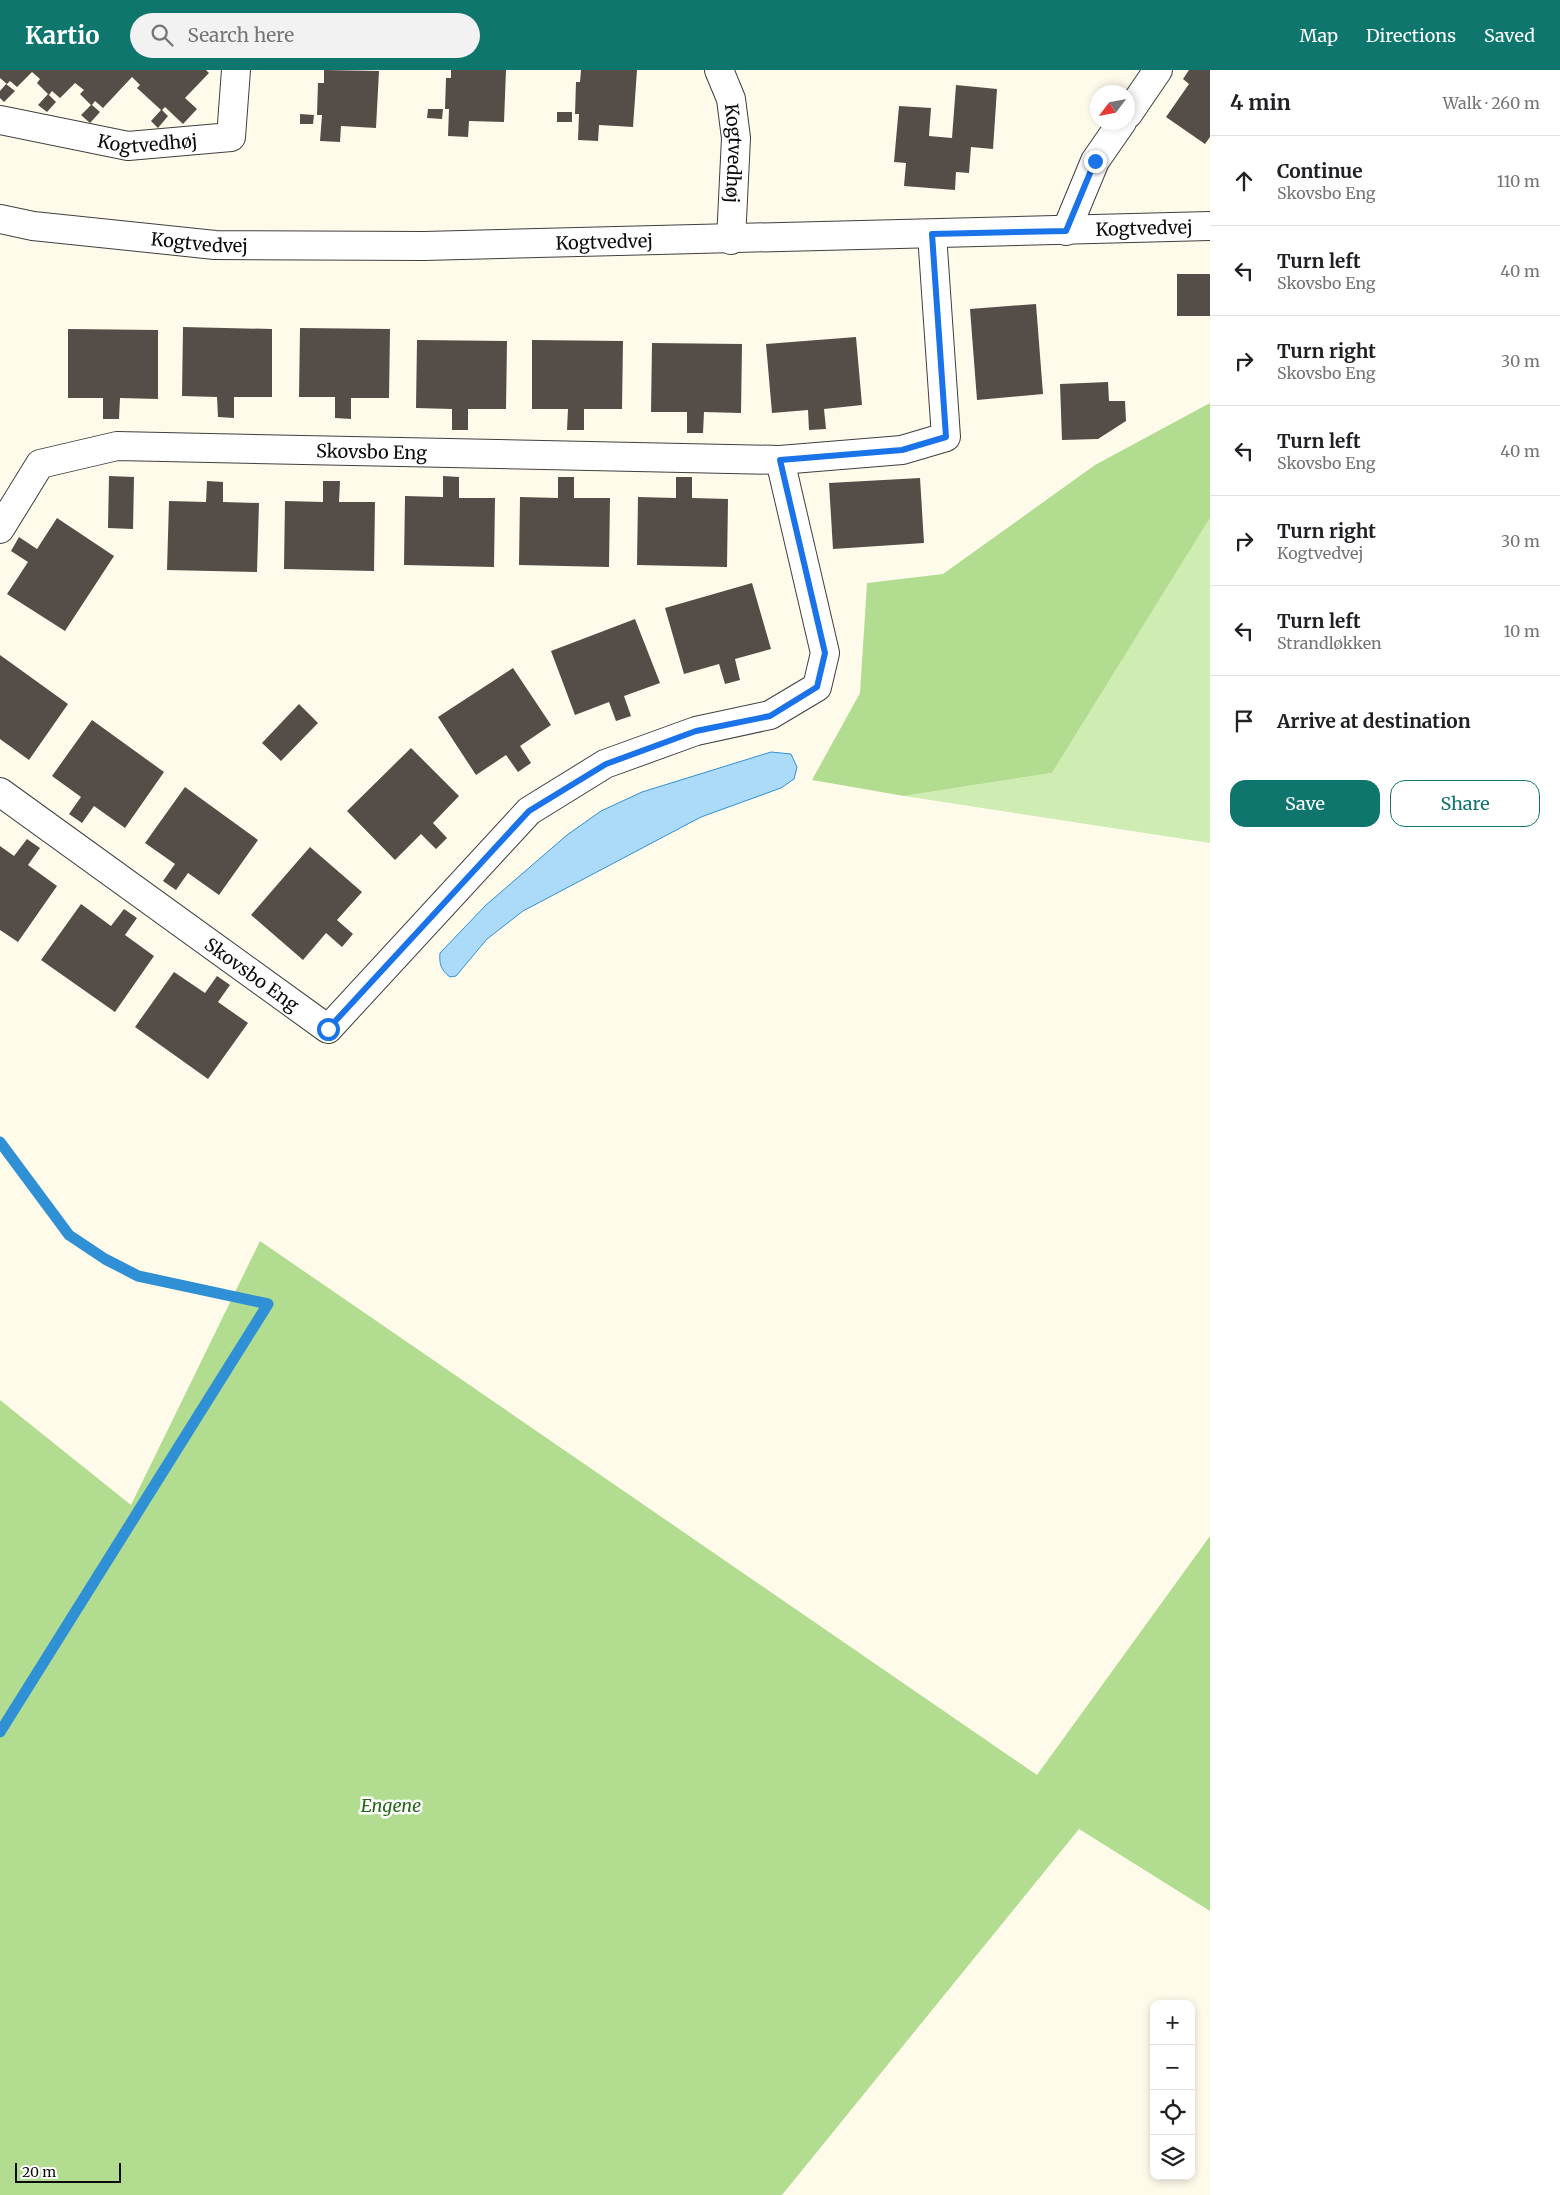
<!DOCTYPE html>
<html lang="en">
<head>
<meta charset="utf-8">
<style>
	:root { --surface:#fff; --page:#f2f2f2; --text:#202124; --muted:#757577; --line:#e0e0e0; --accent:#0f766e }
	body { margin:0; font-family:Merriweather,serif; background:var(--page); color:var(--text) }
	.controls { position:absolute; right:15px; bottom:15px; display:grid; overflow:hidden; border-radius:10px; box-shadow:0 2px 8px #0003 }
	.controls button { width:45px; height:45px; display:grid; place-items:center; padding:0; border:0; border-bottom:1px solid var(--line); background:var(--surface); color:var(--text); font:25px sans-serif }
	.compass { position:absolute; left:1090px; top:15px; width:45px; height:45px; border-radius:50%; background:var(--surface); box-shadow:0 2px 8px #0003; rotate:238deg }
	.scale { position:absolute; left:15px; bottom:12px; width:106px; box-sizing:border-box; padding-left:5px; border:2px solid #0c0c0c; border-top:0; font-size:14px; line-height:18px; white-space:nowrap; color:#0c0c0c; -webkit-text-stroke:4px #fff; paint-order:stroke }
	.stop { position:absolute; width:15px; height:15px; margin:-11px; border:4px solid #1a73e8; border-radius:50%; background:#fff }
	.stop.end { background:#1a73e8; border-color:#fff; box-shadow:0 1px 5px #0008 }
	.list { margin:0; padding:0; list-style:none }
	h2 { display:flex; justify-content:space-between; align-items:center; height:65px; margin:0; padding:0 20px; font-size:21px }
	h2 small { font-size:16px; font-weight:400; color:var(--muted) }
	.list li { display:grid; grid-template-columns:32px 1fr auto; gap:15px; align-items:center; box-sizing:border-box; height:90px; padding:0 20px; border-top:1px solid var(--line) }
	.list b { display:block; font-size:19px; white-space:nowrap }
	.list p { margin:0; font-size:16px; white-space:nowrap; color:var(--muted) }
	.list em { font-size:16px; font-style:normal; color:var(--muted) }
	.actions { display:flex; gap:10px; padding:15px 20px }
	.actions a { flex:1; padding:11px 0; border:1px solid var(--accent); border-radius:15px; text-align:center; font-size:18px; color:var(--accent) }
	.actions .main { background:var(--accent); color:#fff }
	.icon { flex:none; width:28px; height:28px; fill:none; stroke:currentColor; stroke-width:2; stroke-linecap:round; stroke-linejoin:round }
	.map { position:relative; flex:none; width:1210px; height:2125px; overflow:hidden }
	header { display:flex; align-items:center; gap:30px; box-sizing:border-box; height:70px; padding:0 25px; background:var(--accent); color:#fff }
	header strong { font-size:24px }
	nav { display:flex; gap:28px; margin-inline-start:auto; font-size:18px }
	.search { width:350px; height:45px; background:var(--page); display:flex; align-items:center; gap:12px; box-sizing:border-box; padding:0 18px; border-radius:28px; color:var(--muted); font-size:19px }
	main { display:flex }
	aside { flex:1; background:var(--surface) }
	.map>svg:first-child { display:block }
	.green { fill:#cfecb3 }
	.forest { fill:#b2dd91 }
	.water { fill:#acdbfa; stroke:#2f90d5 }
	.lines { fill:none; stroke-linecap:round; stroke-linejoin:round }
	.stream { stroke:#2f90d5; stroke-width:11 }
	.building { fill:#554d48 }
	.minor-casing { stroke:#3f3f3f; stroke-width:30 }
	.tertiary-casing { stroke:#3f3f3f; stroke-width:30 }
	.minor { stroke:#fff; stroke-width:28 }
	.tertiary { stroke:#fff; stroke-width:28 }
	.route { stroke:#1a73e8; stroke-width:6 }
	.labels { text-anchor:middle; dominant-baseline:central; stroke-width:5; stroke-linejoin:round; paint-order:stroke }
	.street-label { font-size:18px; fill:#0c0c0c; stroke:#fff }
	.park-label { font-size:18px; font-style:italic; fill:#286719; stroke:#fff }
</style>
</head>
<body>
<header>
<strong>Kartio</strong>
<div class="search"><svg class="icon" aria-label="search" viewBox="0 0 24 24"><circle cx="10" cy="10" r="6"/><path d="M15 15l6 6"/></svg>Search here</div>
<nav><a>Map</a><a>Directions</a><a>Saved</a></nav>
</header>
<main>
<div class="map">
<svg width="1210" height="2125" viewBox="0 0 1210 2125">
	<rect width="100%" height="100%" fill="#fffbeb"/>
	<polygon class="green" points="1210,448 1210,773 904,726 1052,703"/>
	<g class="forest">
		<polygon points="1210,333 1210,448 1052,703 904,726 812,710 860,623 867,513 943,504 1095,395"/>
		<polygon points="260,1171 1037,1705 1210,1466 1210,1841 1079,1759 782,2125 0,2125 0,1330 131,1435"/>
	</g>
	<path class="water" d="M 771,682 L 791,684 L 797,697 L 794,709 L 781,718 L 701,747 L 523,841 L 487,869 L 456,906 L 450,907 C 441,900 439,894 440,883 L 486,835 L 567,765 L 601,741 L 642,722 Z"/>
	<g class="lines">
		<polyline class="stream" points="0,1072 69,1165 105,1189 138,1206 268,1234 0,1662"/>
	</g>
	<g class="building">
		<polygon points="0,0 206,0 209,3 185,28 197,39 183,54 165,37 162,40 168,46 158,58 151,51 161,40 137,18 140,15 132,7 103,38 95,31 92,35 100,42 90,53 81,45 91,35 80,24 84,20 75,13 60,28 52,21 49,25 37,13 40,9 32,2 17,17 10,11 7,14 0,8"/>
		<polygon points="324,0 379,1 376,58 341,56 340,72 320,71 322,45 317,45 318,13 324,13"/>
		<polygon points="451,0 506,0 504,52 469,51 468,67 448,66 449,39 445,39 446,8 451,8"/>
		<polygon points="581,0 637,0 633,57 599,55 598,71 578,70 579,44 575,44 576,12 580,12"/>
		<polygon points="1189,0 1210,0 1210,67 1205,74 1166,47 1189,14 1183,9"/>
		<polygon points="6,14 15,21 4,32 0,28 0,21"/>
		<polygon points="956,15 997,19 993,79 971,77 969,103 956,102 955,120 904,116 906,93 894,92 899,36 931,38 929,66 952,68"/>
		<polygon points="48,24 56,32 47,42 38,35"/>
		<polygon points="428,39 443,39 442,49 427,48"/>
		<rect x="557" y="42" width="15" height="10"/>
		<polygon points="300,44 314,45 313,54 300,54"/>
		<rect x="1177" y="204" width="33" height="42"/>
		<polygon points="1036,234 1043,324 977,330 970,239"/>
		<polygon points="183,257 272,259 272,327 234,327 234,348 218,347 217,327 182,326"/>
		<polygon points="300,258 390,259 389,328 351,328 351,349 335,348 335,327 299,327"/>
		<polygon points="68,259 158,260 158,329 120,328 119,349 103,349 103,328 68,328"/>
		<polygon points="856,267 862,335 824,339 826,359 809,360 808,340 772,343 766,274"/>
		<polygon points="417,270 507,271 506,339 468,339 468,360 452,360 452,339 416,338"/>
		<polygon points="532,270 623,271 622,339 584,339 584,360 567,360 568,339 532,339"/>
		<polygon points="652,273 742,274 741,343 704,342 703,363 687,363 687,342 651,342"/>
		<polygon points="1108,312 1109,331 1125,331 1126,351 1098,369 1062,370 1060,314"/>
		<polygon points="109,406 134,407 133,459 108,458"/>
		<polygon points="443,406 459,407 459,428 495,428 494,497 404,495 405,426 443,427"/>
		<polygon points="558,407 574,407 574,428 610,428 609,497 519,495 520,427 558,428"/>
		<polygon points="676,407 692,407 692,428 728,429 727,497 637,495 638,427 676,428"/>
		<polygon points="920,408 924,473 833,479 829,413"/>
		<polygon points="207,411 223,412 223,432 259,433 257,502 167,500 169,431 206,432"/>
		<polygon points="323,411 340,411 339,432 375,432 374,501 284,499 285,431 323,432"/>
		<polygon points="57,448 114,486 65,561 7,524 28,492 11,481 19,467 37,479"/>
		<polygon points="752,513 771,579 735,589 740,610 725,614 719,594 684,604 665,538"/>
		<polygon points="635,549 660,613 624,626 631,646 616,651 609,632 575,645 551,581"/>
		<polygon points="0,585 68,634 29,690 0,669"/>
		<polygon points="513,598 551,655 520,676 531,693 518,702 506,685 476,705 438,647"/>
		<polygon points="299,634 318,653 281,691 262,673"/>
		<polygon points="92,650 164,702 125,758 94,736 82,753 69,744 81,727 52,706"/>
		<polygon points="411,678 459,726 433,753 447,768 436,779 421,764 395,790 347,741"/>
		<polygon points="185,717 258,770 219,825 188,803 176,820 163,811 175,794 145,773"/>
		<polygon points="27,769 40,778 28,795 57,816 18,872 0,860 0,776 14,786"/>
		<polygon points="310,777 362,822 337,850 353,864 342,877 326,863 303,890 251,845"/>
		<polygon points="81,834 111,856 124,839 137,848 125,865 154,886 115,942 41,890"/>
		<polygon points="174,902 205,923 217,906 230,915 218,932 248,953 208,1009 135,957"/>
	</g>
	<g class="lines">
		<defs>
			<g id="minor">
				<path id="s1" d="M 719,0 L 731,29 L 736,68 L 731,170"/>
				<polyline points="1128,44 1158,0"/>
				<path id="s2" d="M 0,50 L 128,76 L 231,67 L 236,0"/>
				<polyline points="1066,161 1095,91 1122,52"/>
				<path id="s3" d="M 0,459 L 40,394 L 117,376 L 780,390 L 902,380 L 946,367 L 932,164"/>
				<path id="s4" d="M 0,722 L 328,959 L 529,741 L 605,694 L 696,661 L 770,645 L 817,617 L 825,583 L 780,390"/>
			</g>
			<g id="tertiary">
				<path id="s5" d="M 0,149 L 33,156 L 215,175 L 424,176 L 1210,156"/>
			</g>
		</defs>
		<use href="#minor" class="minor-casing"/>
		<use href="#tertiary" class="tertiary-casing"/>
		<use href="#minor" class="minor"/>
		<use href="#tertiary" class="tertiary"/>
	</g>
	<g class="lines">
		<polyline class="route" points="328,959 529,741 606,694 696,661 770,646 817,617 825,583 780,390 902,380 946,367 932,164 1066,161 1095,91"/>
	</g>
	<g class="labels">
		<g class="street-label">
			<text stroke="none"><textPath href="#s2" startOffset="150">Kogtvedhøj</textPath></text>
			<text stroke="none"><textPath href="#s1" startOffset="86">Kogtvedhøj</textPath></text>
			<text stroke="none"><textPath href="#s5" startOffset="1146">Kogtvedvej</textPath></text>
			<text stroke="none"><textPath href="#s5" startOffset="201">Kogtvedvej</textPath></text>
			<text stroke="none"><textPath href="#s5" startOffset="606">Kogtvedvej</textPath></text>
			<text stroke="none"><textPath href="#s3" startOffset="410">Skovsbo Eng</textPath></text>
			<text stroke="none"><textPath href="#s4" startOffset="311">Skovsbo Eng</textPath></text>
		</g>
		<g class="park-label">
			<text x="391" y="1735">Engene</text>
		</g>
	</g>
</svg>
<div class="controls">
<button>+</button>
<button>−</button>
<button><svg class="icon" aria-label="locate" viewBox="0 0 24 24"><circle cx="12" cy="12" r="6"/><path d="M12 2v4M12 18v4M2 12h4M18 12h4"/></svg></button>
<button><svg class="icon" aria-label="layers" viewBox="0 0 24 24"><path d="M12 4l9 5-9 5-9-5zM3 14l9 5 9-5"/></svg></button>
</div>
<svg class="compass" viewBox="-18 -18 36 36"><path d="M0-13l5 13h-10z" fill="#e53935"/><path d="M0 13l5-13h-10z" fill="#757577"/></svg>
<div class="scale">20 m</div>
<div class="stop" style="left:328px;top:959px"></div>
<div class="stop end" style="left:1095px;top:91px"></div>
</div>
<aside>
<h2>4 min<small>Walk · 260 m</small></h2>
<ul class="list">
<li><svg class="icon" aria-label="ahead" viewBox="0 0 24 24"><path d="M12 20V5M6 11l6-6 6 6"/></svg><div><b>Continue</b><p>Skovsbo Eng</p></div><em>110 m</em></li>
<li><svg class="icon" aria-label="left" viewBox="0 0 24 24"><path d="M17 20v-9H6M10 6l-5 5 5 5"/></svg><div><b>Turn left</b><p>Skovsbo Eng</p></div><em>40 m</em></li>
<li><svg class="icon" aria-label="right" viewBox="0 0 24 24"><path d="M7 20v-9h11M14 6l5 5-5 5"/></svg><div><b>Turn right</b><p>Skovsbo Eng</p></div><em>30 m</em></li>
<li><svg class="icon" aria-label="left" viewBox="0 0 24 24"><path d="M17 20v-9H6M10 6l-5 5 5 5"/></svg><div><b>Turn left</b><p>Skovsbo Eng</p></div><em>40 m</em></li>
<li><svg class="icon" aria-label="right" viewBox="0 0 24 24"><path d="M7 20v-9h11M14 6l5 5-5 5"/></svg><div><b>Turn right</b><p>Kogtvedvej</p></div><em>30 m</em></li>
<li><svg class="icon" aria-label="left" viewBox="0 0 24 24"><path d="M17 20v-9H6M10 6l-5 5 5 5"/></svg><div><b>Turn left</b><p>Strandløkken</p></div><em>10 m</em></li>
<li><svg class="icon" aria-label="arrive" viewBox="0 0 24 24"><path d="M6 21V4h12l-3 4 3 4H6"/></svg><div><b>Arrive at destination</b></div></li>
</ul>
<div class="actions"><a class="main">Save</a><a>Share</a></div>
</aside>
</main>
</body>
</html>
